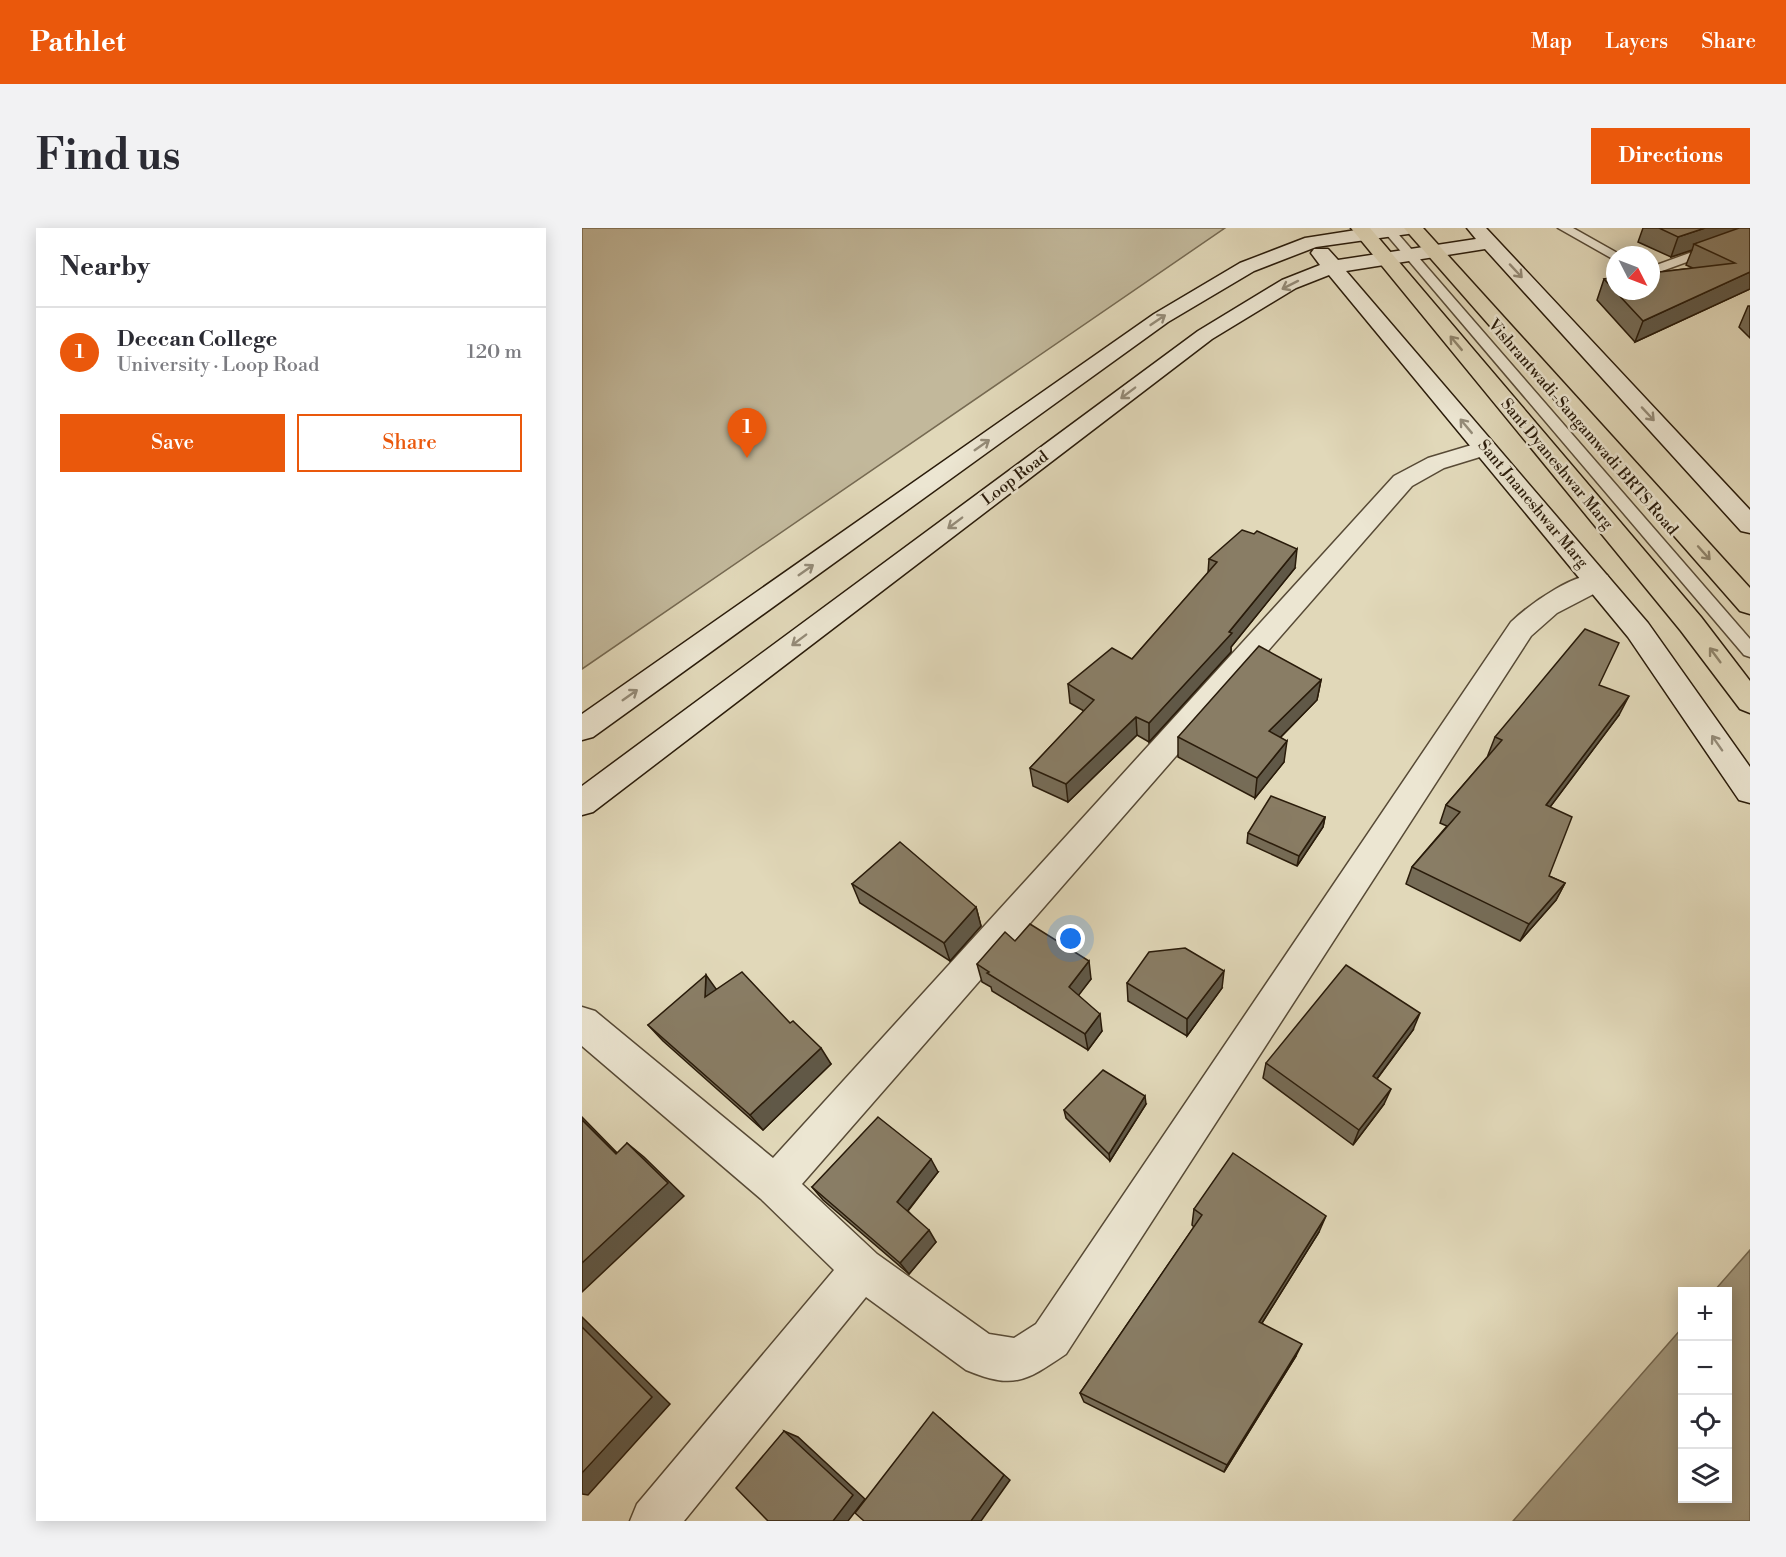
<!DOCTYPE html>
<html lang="en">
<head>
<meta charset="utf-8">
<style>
	:root { --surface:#fff; --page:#f2f2f3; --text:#2b2b33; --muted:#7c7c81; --line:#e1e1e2; --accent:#ea580c }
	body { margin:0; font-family:"Libre Bodoni",serif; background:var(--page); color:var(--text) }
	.controls { position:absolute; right:18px; bottom:18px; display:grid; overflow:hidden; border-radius:0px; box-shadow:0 3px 15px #0003 }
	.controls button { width:54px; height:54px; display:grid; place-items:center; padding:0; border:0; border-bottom:2px solid var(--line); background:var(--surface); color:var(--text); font:30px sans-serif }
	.compass { position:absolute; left:1024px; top:18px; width:54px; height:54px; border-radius:50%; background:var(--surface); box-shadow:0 3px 15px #0003; rotate:132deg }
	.you { position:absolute; left:489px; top:711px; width:21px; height:21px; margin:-15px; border:4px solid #fff; border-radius:50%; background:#1a73e8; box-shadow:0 0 0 9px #1a73e833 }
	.badge { display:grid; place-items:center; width:39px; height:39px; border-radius:50%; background:var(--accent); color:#fff; font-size:20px; font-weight:700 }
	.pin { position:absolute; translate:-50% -50px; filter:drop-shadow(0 2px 3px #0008) }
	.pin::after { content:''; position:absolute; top:32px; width:21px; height:18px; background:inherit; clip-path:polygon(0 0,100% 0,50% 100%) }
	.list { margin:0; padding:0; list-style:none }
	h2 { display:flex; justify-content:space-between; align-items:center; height:78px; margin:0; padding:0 24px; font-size:26px }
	h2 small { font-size:20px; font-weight:400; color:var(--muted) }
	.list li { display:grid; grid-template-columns:39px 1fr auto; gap:18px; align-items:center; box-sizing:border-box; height:90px; padding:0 24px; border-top:2px solid var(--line) }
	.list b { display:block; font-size:22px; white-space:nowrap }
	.list p { margin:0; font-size:20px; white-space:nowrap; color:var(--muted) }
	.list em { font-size:20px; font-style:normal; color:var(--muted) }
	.actions { display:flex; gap:12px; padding:18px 24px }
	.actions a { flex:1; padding:14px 0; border:2px solid var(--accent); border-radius:0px; text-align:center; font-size:21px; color:var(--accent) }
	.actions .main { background:var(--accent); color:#fff }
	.icon { flex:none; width:33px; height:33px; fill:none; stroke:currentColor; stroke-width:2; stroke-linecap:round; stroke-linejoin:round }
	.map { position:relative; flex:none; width:1168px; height:1293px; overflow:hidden; border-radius:0px }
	header { display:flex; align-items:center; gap:36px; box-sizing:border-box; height:84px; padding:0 30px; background:var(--accent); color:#fff }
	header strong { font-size:28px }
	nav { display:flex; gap:33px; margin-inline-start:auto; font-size:21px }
	.intro { display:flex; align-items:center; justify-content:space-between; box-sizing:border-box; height:144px; padding:0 36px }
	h1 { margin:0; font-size:42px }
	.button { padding:15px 27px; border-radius:0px; background:var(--accent); color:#fff; font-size:21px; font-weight:700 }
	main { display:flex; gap:36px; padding:0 36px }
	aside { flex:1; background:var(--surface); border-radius:0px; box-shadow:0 3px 15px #0003 }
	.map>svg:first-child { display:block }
	.green { fill:#c2b89b; stroke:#766a52; stroke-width:1.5 }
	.water { fill:#a2987e; stroke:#726650; stroke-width:1.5 }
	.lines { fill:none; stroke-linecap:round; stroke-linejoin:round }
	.lane-casing { stroke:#574a36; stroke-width:3 }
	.street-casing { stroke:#574a36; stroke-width:3 }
	.secondary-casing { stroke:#291b0a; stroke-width:3 }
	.primary-casing { stroke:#291b0a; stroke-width:3 }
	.lane { fill:#ece6d2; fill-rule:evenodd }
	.street { fill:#ece6d2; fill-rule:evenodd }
	.secondary { fill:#ece6d2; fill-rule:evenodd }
	.primary { fill:#e1d8b9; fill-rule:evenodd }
	.wall { fill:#766c57; stroke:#291b0a; stroke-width:1.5 }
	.shaded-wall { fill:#605847; stroke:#291b0a; stroke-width:1.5 }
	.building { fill:#897d65; stroke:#291b0a; stroke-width:1.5 }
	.oneway { stroke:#948b78 }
	.oneway2 { stroke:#8e836a }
	.labels { text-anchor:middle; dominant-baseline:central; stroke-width:5; stroke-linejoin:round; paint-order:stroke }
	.far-street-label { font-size:16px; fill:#291b0a; stroke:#ece6d2 }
</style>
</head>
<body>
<header>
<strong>Pathlet</strong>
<nav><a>Map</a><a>Layers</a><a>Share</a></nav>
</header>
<div class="intro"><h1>Find us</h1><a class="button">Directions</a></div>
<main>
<aside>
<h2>Nearby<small></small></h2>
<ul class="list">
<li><span class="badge">1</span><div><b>Deccan College</b><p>University · Loop Road</p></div><em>120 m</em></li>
</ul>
<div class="actions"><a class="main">Save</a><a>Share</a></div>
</aside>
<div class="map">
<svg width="1168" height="1293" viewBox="0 0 1168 1293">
	<rect width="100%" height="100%" fill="#e1d8b9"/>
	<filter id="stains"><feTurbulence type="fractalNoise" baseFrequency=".00333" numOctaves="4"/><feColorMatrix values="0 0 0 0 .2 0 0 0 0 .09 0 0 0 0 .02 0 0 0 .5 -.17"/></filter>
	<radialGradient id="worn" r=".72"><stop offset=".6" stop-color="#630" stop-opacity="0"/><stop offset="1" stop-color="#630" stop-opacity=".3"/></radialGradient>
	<polygon class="green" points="0,0 643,0 0,441"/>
	<polygon class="water" points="1168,1022 1168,1293 931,1293 1100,1100 1100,1270 1146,1270 1146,1064 1132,1063"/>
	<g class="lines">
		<defs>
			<g id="lane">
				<polygon points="799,0 811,0 1168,411 1168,429 1162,427"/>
				<polygon points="976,0 991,0 1039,27 1033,27 1033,31 1029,30"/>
				<polygon points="1168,3 1168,11 1069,47 1069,39"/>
			</g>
			<path id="street" d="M 903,213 L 911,215 L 915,220 L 911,225 L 862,240 L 830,258 L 220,956 L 295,1026 L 407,1106 L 432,1110 L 454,1096 L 929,394 C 948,376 998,339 1025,347 L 1029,353 L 1025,359 L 975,385 L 949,408 L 484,1126 C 444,1153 432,1162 384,1142 L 284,1069 L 102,1293 L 48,1293 L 55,1276 L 252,1042 L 179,971 L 0,818 L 0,779 L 13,783 L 191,930 L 812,248 L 846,230 Z"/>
			<g id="secondary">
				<polygon points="787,0 835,0 833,4 826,6 734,19 672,43 586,94 11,509 0,512 0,486 572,86 658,35 723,10"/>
				<polygon points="885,0 904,0 1168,282 1168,305 1159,303 903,21 764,43 1066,395 1168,539 1168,575 1157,572 1046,409 747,47 714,60 630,111 11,584 0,587 0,558 616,103 700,52 738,37 729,25 732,21 746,21 756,32 894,11"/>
			</g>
			<g id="primary">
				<polygon points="769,0 788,0 1119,389 1168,453 1168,485 1158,481 1099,403"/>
				<polygon points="822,0 841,0 1168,360 1168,386 1158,383"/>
			</g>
		</defs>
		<use href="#lane" class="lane-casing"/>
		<use href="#street" class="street-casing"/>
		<use href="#secondary" class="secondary-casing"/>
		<use href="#primary" class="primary-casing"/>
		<use href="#lane" class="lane"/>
		<use href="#street" class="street"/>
		<use href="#secondary" class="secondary"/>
		<use href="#primary" class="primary"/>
	</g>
	<g class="wall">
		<polygon points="1061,0 1168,0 1168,61 1053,114 1015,72 1022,51 1111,40 1104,37 1110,22 1089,29 1056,14"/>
		<polygon points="1166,78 1168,78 1168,110 1157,99"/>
		<polygon points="627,331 713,340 649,419 649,424 567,514 555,507 486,574 451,558 448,540 502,483 488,475 486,456 550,431 626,345"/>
		<polygon points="739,452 735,472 698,510 702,534 673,570 596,529 596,509"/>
		<polygon points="1017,457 1037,487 968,579 967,648 983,655 974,672 938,713 824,656 830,639 865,598 858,595 864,577 907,527 906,527 913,509"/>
		<polygon points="743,589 741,599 715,638 665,615 666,605"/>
		<polygon points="270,656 394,679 399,698 368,733 278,675"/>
		<polygon points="433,713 509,751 496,767 520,803 506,822 410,763 409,759 400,754 395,736"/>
		<polygon points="545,755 640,760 605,808 546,773"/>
		<polygon points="135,761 208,795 249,836 181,902 81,813 66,797"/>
		<polygon points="831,802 795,851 802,876 771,917 681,850 684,835"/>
		<polygon points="564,876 528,933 484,890 482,882"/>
		<polygon points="356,944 326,983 354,1014 327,1046 241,972 230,959"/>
		<polygon points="612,981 737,1004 680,1095 714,1128 642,1244 502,1174 498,1165 612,999 610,997"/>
	</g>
	<g class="shaded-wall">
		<polygon points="1123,0 1168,0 1112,16 1110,22 1089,29 1096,9"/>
		<polygon points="1168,44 1168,61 1053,114 1061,93"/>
		<polygon points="715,321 713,340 649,419 649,424 567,514 567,495 647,404"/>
		<polygon points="739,452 735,472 684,524 687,503"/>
		<polygon points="1047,468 1037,487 956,595 964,577"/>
		<polygon points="554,489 555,507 486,574 484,556"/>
		<polygon points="705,513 702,534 673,570 675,550"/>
		<polygon points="743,589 741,599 715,638 717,628"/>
		<polygon points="983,655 974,672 938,713 947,696"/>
		<polygon points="394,679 399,698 368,733 362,715"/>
		<polygon points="507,733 509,751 490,776 487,759"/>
		<polygon points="642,743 640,760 605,808 605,791"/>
		<polygon points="124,747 137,765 123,769"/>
		<polygon points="838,785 831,802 785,864 791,848"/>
		<polygon points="518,786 520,803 506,822 503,806"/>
		<polygon points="239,820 249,836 181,902 168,887"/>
		<polygon points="809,861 802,876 771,917 777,902"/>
		<polygon points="563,868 564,876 528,933 527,926"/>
		<polygon points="0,889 50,940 34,926 0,892"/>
		<polygon points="45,915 62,929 102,968 0,1064 0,1035"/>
		<polygon points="349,931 356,944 323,986 315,974"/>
		<polygon points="744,988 737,1004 673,1106 677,1094"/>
		<polygon points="347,1002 354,1014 327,1046 318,1035"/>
		<polygon points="0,1089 88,1176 6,1267 0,1266"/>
		<polygon points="720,1116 714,1128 642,1244 645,1237"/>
		<polygon points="359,1191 428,1252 399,1293 389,1293"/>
		<polygon points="202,1203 216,1209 283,1271 266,1293 251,1293"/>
	</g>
	<g class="building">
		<polygon points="1077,0 1123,0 1096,9"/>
		<polygon points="1157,0 1168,0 1168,44 1061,93 1033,63 1069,63 1069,45 1153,35 1112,16"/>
		<polygon points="1033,49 1033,63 1022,51"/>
		<polygon points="660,302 672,306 675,303 715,321 647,404 650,405 567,495 554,489 484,556 448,540 512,472 486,456 530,420 550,431 635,334 627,331"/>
		<polygon points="1003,401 1037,415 1017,457 1047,468 964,577 990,589 967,648 983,655 947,696 830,639 878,584 864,577 920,512 913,509"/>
		<polygon points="677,418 739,452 687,503 705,513 675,550 596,509"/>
		<polygon points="689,568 743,589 717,628 666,605"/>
		<polygon points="318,614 394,679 362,715 270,656"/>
		<polygon points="448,696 507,733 487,759 518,786 503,806 405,745 407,744 395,736 423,704 433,713"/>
		<polygon points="603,720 642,743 605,791 545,755 567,724"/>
		<polygon points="764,737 838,785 791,848 809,861 777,902 684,835"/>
		<polygon points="160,744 208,795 211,793 239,820 168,887 66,797 124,747 123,769"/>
		<polygon points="521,842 563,868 527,926 482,882"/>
		<polygon points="296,889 349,931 315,974 347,1002 318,1035 230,959"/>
		<polygon points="0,892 34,926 45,915 86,955 0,1035"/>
		<polygon points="651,925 744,988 677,1094 720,1116 645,1237 498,1165 620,987 612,981"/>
		<polygon points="0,1099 70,1169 0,1245"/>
		<polygon points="351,1184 422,1247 389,1293 282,1293 273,1285"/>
		<polygon points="202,1203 271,1267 251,1293 186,1293 154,1260"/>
	</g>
	<defs><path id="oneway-shaft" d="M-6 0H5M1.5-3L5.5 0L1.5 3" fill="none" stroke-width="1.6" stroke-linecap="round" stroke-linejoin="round" transform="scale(1.5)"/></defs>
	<g class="oneway">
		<use href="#oneway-shaft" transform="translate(934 43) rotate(47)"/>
		<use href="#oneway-shaft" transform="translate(708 57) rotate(153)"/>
		<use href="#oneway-shaft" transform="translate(576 92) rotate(-34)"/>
		<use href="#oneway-shaft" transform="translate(546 165) rotate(143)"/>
		<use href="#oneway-shaft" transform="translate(1066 186) rotate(47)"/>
		<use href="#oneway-shaft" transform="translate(884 198) rotate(-130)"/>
		<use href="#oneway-shaft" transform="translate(400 217) rotate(-35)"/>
		<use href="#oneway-shaft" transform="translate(373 295) rotate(143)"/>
		<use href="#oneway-shaft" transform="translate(224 342) rotate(-35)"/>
		<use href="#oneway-shaft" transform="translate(217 412) rotate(143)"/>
		<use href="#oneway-shaft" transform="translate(48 467) rotate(-35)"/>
		<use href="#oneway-shaft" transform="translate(1135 515) rotate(-125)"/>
	</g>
	<g class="oneway2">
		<use href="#oneway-shaft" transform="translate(874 115) rotate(-130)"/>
		<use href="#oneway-shaft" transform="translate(1122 325) rotate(48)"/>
		<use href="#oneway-shaft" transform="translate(1133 427) rotate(-127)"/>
	</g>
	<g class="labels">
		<g class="far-street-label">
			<text transform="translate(1001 199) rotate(49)">Vishrantwadi-Sangamwadi BRTS Road</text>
			<text transform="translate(975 236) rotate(50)">Sant Dyaneshwar Marg</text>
			<text transform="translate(433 250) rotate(-37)">Loop Road</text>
			<text transform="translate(951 276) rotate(50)">Sant Jnaneshwar Marg</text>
		</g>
	</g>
	<rect width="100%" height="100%" filter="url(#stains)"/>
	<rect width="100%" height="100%" fill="url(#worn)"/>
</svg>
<div class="controls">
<button>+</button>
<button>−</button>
<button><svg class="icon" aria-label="locate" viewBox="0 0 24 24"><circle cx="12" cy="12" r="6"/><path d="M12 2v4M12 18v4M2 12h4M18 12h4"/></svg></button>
<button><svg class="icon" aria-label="layers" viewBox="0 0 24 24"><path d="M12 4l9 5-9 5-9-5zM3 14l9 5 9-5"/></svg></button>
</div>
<svg class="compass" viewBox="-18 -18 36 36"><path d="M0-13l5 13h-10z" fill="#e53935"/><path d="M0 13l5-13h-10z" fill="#7c7c81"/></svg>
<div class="you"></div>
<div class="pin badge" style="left:165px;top:230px">1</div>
</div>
</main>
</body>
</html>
